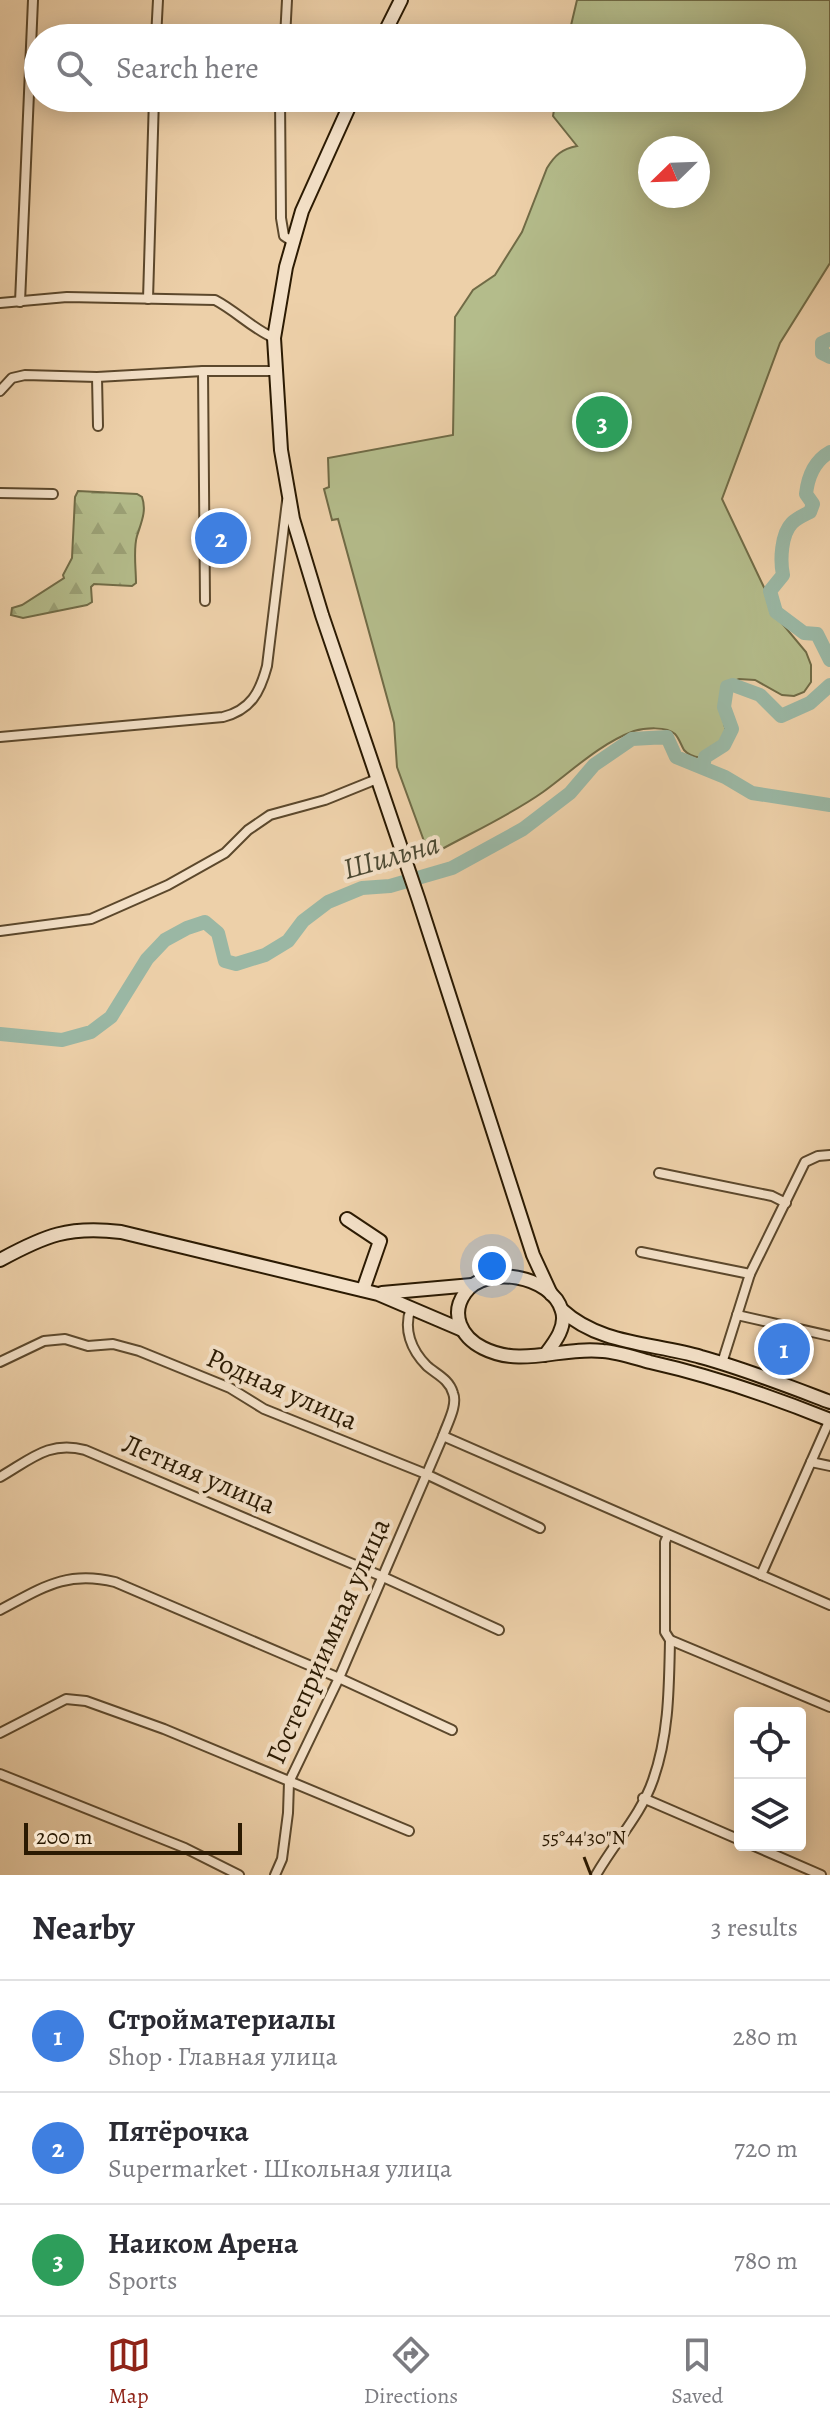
<!DOCTYPE html>
<html lang="en">
<head>
<meta charset="utf-8">
<style>
	:root { --surface:#fff; --page:#f7f7f7; --text:#2b2b33; --muted:#7c7c81; --line:#e1e1e2; --accent:#8f2418 }
	body { margin:0; font-family:Alegreya,serif; background:var(--page); color:var(--text) }
	.controls { position:absolute; right:24px; bottom:24px; display:grid; overflow:hidden; border-radius:8px; box-shadow:0 4px 20px #0003 }
	.controls button { width:72px; height:72px; display:grid; place-items:center; padding:0; border:0; border-bottom:2px solid var(--line); background:var(--surface); color:var(--text); font:40px sans-serif }
	.compass { position:absolute; left:638px; top:136px; width:72px; height:72px; border-radius:50%; background:var(--surface); box-shadow:0 4px 20px #0003; rotate:247deg }
	.scale { position:absolute; left:24px; bottom:20px; width:218px; box-sizing:border-box; padding-left:8px; border:4px solid #2b1a02; border-top:0; font-size:22px; line-height:28px; white-space:nowrap; color:#2b1a02; -webkit-text-stroke:6px #f3e0c7; paint-order:stroke }
	.you { position:absolute; left:492px; top:1266px; width:28px; height:28px; margin:-20px; border:6px solid #fff; border-radius:50%; background:#1a73e8; box-shadow:0 0 0 12px #1a73e833 }
	.badge { display:grid; place-items:center; width:52px; height:52px; border-radius:50%; background:var(--accent); color:#fff; font-size:26px; font-weight:700 }
	.pin { position:absolute; translate:-50% -50%; border:4px solid #fff; box-shadow:0 2px 8px #0006 }
	.list { margin:0; padding:0; list-style:none }
	h2 { display:flex; justify-content:space-between; align-items:center; height:104px; margin:0; padding:0 32px; font-size:34px }
	h2 small { font-size:26px; font-weight:400; color:var(--muted) }
	.list li { display:grid; grid-template-columns:52px 1fr auto; gap:24px; align-items:center; box-sizing:border-box; height:112px; padding:0 32px; border-top:2px solid var(--line) }
	.list b { display:block; font-size:30px; white-space:nowrap }
	.list p { margin:0; font-size:26px; white-space:nowrap; color:var(--muted) }
	.list em { font-size:26px; font-style:normal; color:var(--muted) }
	.icon { flex:none; width:44px; height:44px; fill:none; stroke:currentColor; stroke-width:2; stroke-linecap:round; stroke-linejoin:round }
	.map { position:relative; flex:none; width:830px; height:1875px; overflow:hidden }
	.search { position:absolute; background:var(--surface); box-shadow:0 4px 20px #0003; left:24px; right:24px; top:24px; height:88px; display:flex; align-items:center; gap:20px; box-sizing:border-box; padding:0 28px; border-radius:44px; color:var(--muted); font-size:30px }
	.sheet { height:440px; background:var(--surface) }
	nav { display:flex; justify-content:space-around; align-items:center; box-sizing:border-box; height:112px; border-top:2px solid var(--line); background:var(--surface); font-size:22px; color:var(--muted) }
	nav a { display:grid; justify-items:center; gap:4px }
	nav .on { color:var(--accent) }
	.map>svg:first-child { display:block }
	.forest { fill:url(#forest-firs); stroke:#706b46; stroke-width:2 }
	.garden { fill:#b4bc8b; stroke:#706b46; stroke-width:2; fill-rule:evenodd }
	.lines { fill:none; stroke-linecap:round; stroke-linejoin:round }
	.river { stroke:#9ab7a4; stroke-width:14 }
	.street-casing { stroke:#5c482c; stroke-width:12 }
	.secondary-casing { stroke:#2b1a02; stroke-width:16 }
	.street { stroke:#f3e0c7; stroke-width:8 }
	.secondary { stroke:#f3e0c7; stroke-width:12 }
	.ticks { fill:none; stroke:#2b1a02; stroke-width:3 }
	.labels { text-anchor:middle; dominant-baseline:central; stroke-width:8; stroke-linejoin:round; paint-order:stroke }
	.street-label { font-size:28px; fill:#2b1a02; stroke:#f3e0c7 }
	.water-label { font-size:30px; font-style:italic; fill:#4c4933; stroke:#f3e0c7 }
	.ticks-label { font-size:20px; text-anchor:middle; fill:#2b1a02; stroke:#f3e0c7; stroke-width:8; stroke-linejoin:round; paint-order:stroke }
</style>
</head>
<body>
<div class="map">
<svg width="830" height="1875" viewBox="0 0 830 1875">
	<defs>
		<pattern id="forest-firs" width="22" height="20" patternUnits="userSpaceOnUse" patternTransform="scale(2)"><rect width="22" height="20" fill="#b4bc8b"/><path d="M5 1l3.5 6h-7zM16 11l3.5 6h-7z" fill="#9ba176"/></pattern>
	</defs>
	<rect width="100%" height="100%" fill="#edd0a9"/>
	<filter id="stains"><feTurbulence type="fractalNoise" baseFrequency=".0025" numOctaves="4"/><feColorMatrix values="0 0 0 0 .2 0 0 0 0 .09 0 0 0 0 .02 0 0 0 .5 -.17"/></filter>
	<radialGradient id="worn" r=".72"><stop offset=".6" stop-color="#630" stop-opacity="0"/><stop offset="1" stop-color="#630" stop-opacity=".3"/></radialGradient>
	<path class="forest" d="M 78,491 L 137,494 L 142,497 C 147,511 141,523 137,536 C 133,549 136,568 136,583 L 132,586 L 94,584 L 91,587 L 92,602 L 87,605 L 23,618 L 11,615 L 12,608 L 22,605 L 64,578 L 63,575 L 72,558 L 75,497 Z"/>
	<path class="garden" d="M 577,0 L 830,0 L 830,263 L 780,343 L 722,499 L 780,621 L 806,652 L 811,665 L 811,682 L 804,692 L 794,696 L 782,695 L 755,680 L 739,679 L 726,684 C 724,691 720,701 721,708 C 722,722 734,741 717,753 C 708,760 692,759 684,750 C 681,745 679,738 675,734 C 667,726 644,728 634,731 C 599,744 572,771 543,792 C 512,814 475,831 442,849 L 424,841 L 397,767 L 394,723 L 338,519 L 332,520 L 324,489 L 329,487 L 328,458 L 453,435 L 455,317 L 473,290 L 495,275 L 522,232 L 547,168 C 555,155 562,149 577,146 L 553,116 L 556,98 L 792,98 L 792,38 L 568,38 ZM 650,148 L 698,148 L 698,196 L 650,196 Z"/>
	<g class="lines">
		<g class="river">
			<polyline points="830,339 822,343 822,353 830,357"/>
			<path d="M 830,452 C 814,461 808,476 806,494 L 813,504 L 810,512 C 804,515 797,518 792,523 C 781,534 780,561 783,575 L 770,591 L 776,612 L 804,633 L 817,634 L 830,660"/>
			<polyline points="703,767 705,757 724,745 732,729 724,707 727,687 733,685 760,695 781,716 810,703 830,685"/>
			<polyline points="0,1034 62,1040 91,1032 111,1017 147,959 165,940 187,928 205,922 218,933 225,961 236,964 265,955 288,941 303,921 328,902 362,888 390,886 452,868 523,829 570,793 594,765 632,739 667,737 676,757 725,777 752,793 830,805"/>
		</g>
		<defs>
			<g id="street">
				<polyline points="156,38 158,0"/>
				<polyline points="285,38 287,0"/>
				<polyline points="280,98 281,218 284,236 293,242"/>
				<polyline points="148,299 154,98"/>
				<polyline points="20,302 33,0"/>
				<path d="M 0,303 L 67,297 L 215,300 C 236,311 253,329 274,338"/>
				<polyline points="203,371 205,601"/>
				<polyline points="97,377 98,426"/>
				<polyline points="0,391 12,378 25,375 97,377 203,371 275,371"/>
				<polyline points="0,493 53,494"/>
				<path d="M 0,737 L 223,717 C 251,710 260,692 267,666 L 287,501"/>
				<polyline points="0,931 91,919 168,885 225,853 248,830 270,815 325,800 377,779"/>
				<polyline points="659,1173 772,1196 786,1203"/>
				<polyline points="641,1252 750,1274"/>
				<polyline points="737,1315 830,1336"/>
				<polyline points="0,1362 44,1341 65,1339 88,1346 113,1344 139,1351 230,1388 264,1409 426,1474 540,1528"/>
				<polyline points="722,1363 750,1274 805,1162 818,1156 830,1155"/>
				<polyline points="443,1436 830,1605"/>
				<polyline points="811,1462 830,1466"/>
				<path d="M 0,1477 C 30,1460 49,1440 85,1450 L 381,1576 L 499,1630"/>
				<polyline points="761,1575 830,1419"/>
				<path d="M 0,1610 C 42,1588 66,1570 115,1582 L 339,1678 L 452,1730"/>
				<polyline points="670,1640 830,1707"/>
				<polyline points="0,1733 66,1699 86,1701 164,1729 409,1831"/>
				<polyline points="0,1774 185,1848 239,1875"/>
				<polyline points="643,1798 740,1840"/>
				<polyline points="752,1845 821,1875"/>
				<path d="M 275,1875 L 282,1859 L 288,1813 L 289,1782 L 339,1678 L 443,1436 C 447,1424 458,1405 453,1393 C 449,1379 436,1374 427,1366 C 411,1350 403,1329 411,1308"/>
				<path d="M 596,1875 C 614,1843 641,1815 653,1780 C 669,1735 669,1688 670,1640 L 665,1632 L 665,1542 L 668,1535"/>
			</g>
			<g id="secondary">
				<polyline points="382,38 401,0"/>
				<polyline points="353,98 302,211 286,267 274,338 281,450 293,519 322,615 418,898 533,1255 551,1294"/>
				<polyline points="347,1219 380,1241 363,1290"/>
				<path d="M 0,1260 C 46,1235 68,1226 121,1232 L 378,1294 L 460,1329"/>
				<polyline points="382,1293 472,1285"/>
				<path d="M 562,1310 C 600,1345 654,1343 701,1357 C 745,1369 788,1386 830,1402"/>
				<path d="M 545,1355 C 554,1343 567,1327 562,1311 C 552,1275 485,1264 465,1293 C 450,1314 461,1337 483,1348 C 522,1368 562,1346 603,1351 C 618,1352 635,1358 650,1362 C 712,1376 771,1396 830,1420"/>
			</g>
		</defs>
		<use href="#street" class="street-casing"/>
		<use href="#secondary" class="secondary-casing"/>
		<use href="#street" class="street"/>
		<use href="#secondary" class="secondary"/>
	</g>
	<path class="ticks" d="M 584,1857 L 591,1875"/>
	<g class="labels">
		<g class="street-label">
			<text transform="translate(282 1389) rotate(24)">Родная улица</text>
			<text transform="translate(199 1474) rotate(23)">Летняя улица</text>
			<text transform="translate(328 1641) rotate(-66)">Гостеприимная улица</text>
		</g>
		<g class="water-label">
			<text transform="translate(391 856) rotate(-16)">Шильна</text>
		</g>
	</g>
	<g class="ticks-label">
		<text x="584" y="1844">55°44'30"N</text>
	</g>
	<rect width="100%" height="100%" filter="url(#stains)"/>
	<rect width="100%" height="100%" fill="url(#worn)"/>
</svg>
<div class="controls">
<button><svg class="icon" aria-label="locate" viewBox="0 0 24 24"><circle cx="12" cy="12" r="6"/><path d="M12 2v4M12 18v4M2 12h4M18 12h4"/></svg></button>
<button><svg class="icon" aria-label="layers" viewBox="0 0 24 24"><path d="M12 4l9 5-9 5-9-5zM3 14l9 5 9-5"/></svg></button>
</div>
<svg class="compass" viewBox="-18 -18 36 36"><path d="M0-13l5 13h-10z" fill="#e53935"/><path d="M0 13l5-13h-10z" fill="#7c7c81"/></svg>
<div class="scale">200 m</div>
<div class="you"></div>
<div class="pin badge" style="left:784px;top:1349px;background:#3f7fe0">1</div>
<div class="pin badge" style="left:221px;top:538px;background:#3f7fe0">2</div>
<div class="pin badge" style="left:602px;top:422px;background:#2e9e5b">3</div>
<div class="search"><svg class="icon" aria-label="search" viewBox="0 0 24 24"><circle cx="10" cy="10" r="6"/><path d="M15 15l6 6"/></svg>Search here</div>
</div>
<section class="sheet">
<h2>Nearby<small>3 results</small></h2>
<ul class="list">
<li><span class="badge" style="background:#3f7fe0">1</span><div><b>Стройматериалы</b><p>Shop · Главная улица</p></div><em>280 m</em></li>
<li><span class="badge" style="background:#3f7fe0">2</span><div><b>Пятёрочка</b><p>Supermarket · Школьная улица</p></div><em>720 m</em></li>
<li><span class="badge" style="background:#2e9e5b">3</span><div><b>Наиком Арена</b><p>Sports</p></div><em>780 m</em></li>
</ul>
</section>
<nav>
<a class="on"><svg class="icon" aria-label="map" viewBox="0 0 24 24"><path d="M3 6l6-2 6 2 6-2v14l-6 2-6-2-6 2zM9 4v14M15 6v14"/></svg>Map</a>
<a><svg class="icon" aria-label="directions" viewBox="0 0 24 24"><path d="M12 3l9 9-9 9-9-9zM9 14v-3h6M13 9l2 2-2 2"/></svg>Directions</a>
<a><svg class="icon" aria-label="saved" viewBox="0 0 24 24"><path d="M7 4h10v16l-5-4-5 4z"/></svg>Saved</a>
</nav>
</body>
</html>
